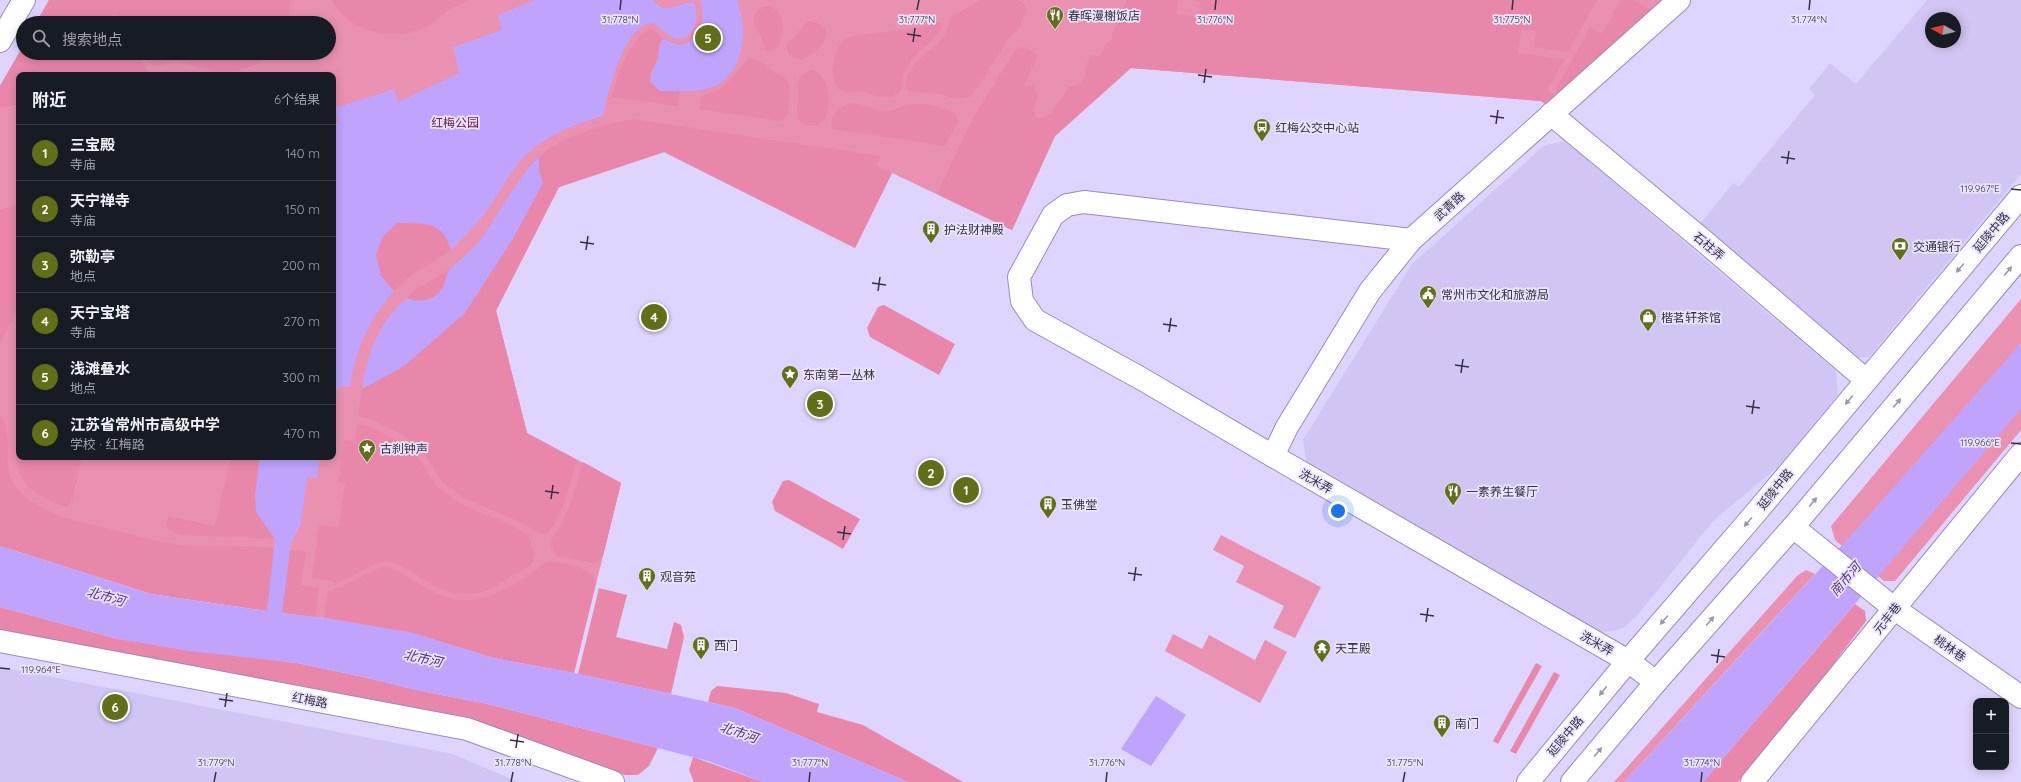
<!DOCTYPE html>
<html lang="zh">
<head>
<meta charset="utf-8">
<style>
	:root { --surface:#171b24; --page:#242831; --text:#f1f3f6; --muted:#9ea1a6; --line:#363941; --accent:#626f18 }
	body { margin:0; font-family:Quicksand,"Noto Sans SC",sans-serif; background:var(--page); color:var(--text) }
	.controls { position:absolute; right:12px; bottom:12px; display:grid; overflow:hidden; border-radius:8px; box-shadow:0 2px 10px #0003 }
	.controls button { width:36px; height:36px; display:grid; place-items:center; padding:0; border:0; border-bottom:1px solid var(--line); background:var(--surface); color:var(--text); font:20px sans-serif }
	.compass { position:absolute; left:1925px; top:12px; width:36px; height:36px; border-radius:50%; background:var(--surface); box-shadow:0 2px 10px #0003; rotate:278deg }
	.you { position:absolute; left:1338px; top:511px; width:14px; height:14px; margin:-10px; border:3px solid #fff; border-radius:50%; background:#1a73e8; box-shadow:0 0 0 6px #1a73e833 }
	.badge { display:grid; place-items:center; width:26px; height:26px; border-radius:50%; background:var(--accent); color:#fff; font-size:13px; font-weight:700 }
	.pin { position:absolute; translate:-50% -50%; border:2px solid #fff; box-shadow:0 1px 4px #0006 }
	.list { margin:0; padding:0; list-style:none }
	h2 { display:flex; justify-content:space-between; align-items:center; height:52px; margin:0; padding:0 16px; font-size:17px }
	h2 small { font-size:13px; font-weight:400; color:var(--muted) }
	.list li { display:grid; grid-template-columns:26px 1fr auto; gap:12px; align-items:center; box-sizing:border-box; height:56px; padding:0 16px; border-top:1px solid var(--line) }
	.list b { display:block; font-size:15px; white-space:nowrap }
	.list p { margin:0; font-size:13px; white-space:nowrap; color:var(--muted) }
	.list em { font-size:13px; font-style:normal; color:var(--muted) }
	.icon { flex:none; width:22px; height:22px; fill:none; stroke:currentColor; stroke-width:2; stroke-linecap:round; stroke-linejoin:round }
	.map { position:relative; flex:none; width:2021px; height:782px; overflow:hidden }
	.search { position:absolute; background:var(--surface); box-shadow:0 2px 10px #0003; left:16px; top:16px; width:320px; height:44px; display:flex; align-items:center; gap:10px; box-sizing:border-box; padding:0 14px; border-radius:22px; color:var(--muted); font-size:15px }
	.panel { position:absolute; background:var(--surface); box-shadow:0 2px 10px #0003; left:16px; top:72px; width:320px; height:388px; border-radius:8px }
	.map>svg:first-child { display:block }
	.built { fill:#d2c5f3; fill-rule:evenodd }
	.green { fill:#ea90b0; fill-rule:evenodd }
	.forest { fill:#e987aa }
	.water { fill:#bfa3fc }
	.lines { fill:none; stroke-linecap:round; stroke-linejoin:round }
	.minor-casing { stroke:#998bbc; stroke-width:24 }
	.major-casing { stroke:#998bbc; stroke-width:24 }
	.minor { stroke:#fff; stroke-width:22 }
	.major { stroke:#fff; stroke-width:22 }
	.oneway { fill:#9a98a2 }
	.ticks { fill:none; stroke:#363145; stroke-width:1.5 }
	.labels { text-anchor:middle; dominant-baseline:central; stroke-width:3.5; stroke-linejoin:round; paint-order:stroke }
	.poi-label { font-size:12px; fill:#363145; stroke:#eae5fa; text-anchor:start }
	.park-label { font-size:12px; fill:#6e173f; stroke:#eae5fa }
	.street-label { font-size:12px; fill:#363145; stroke:#eae5fa }
	.water-label { font-size:13px; font-style:italic; fill:#552c91; stroke:#eae5fa }
	.ticks-label { font-size:10px; text-anchor:middle; fill:#363145; stroke:#eae5fa; stroke-width:3.5; stroke-linejoin:round; paint-order:stroke }
</style>
</head>
<body>
<div class="map">
<svg width="2021" height="782" viewBox="0 0 2021 782">
	<rect width="100%" height="100%" fill="#dfd4fe"/>
	<g class="built">
		<path d="M 1927,0 L 2021,0 L 2021,174 L 1869,357 L 1853,358 L 1698,227 L 1733,183 L 1739,187 L 1815,95 L 1809,89 L 1830,63 L 1856,84 ZM 1931,18 L 1955,18 L 1955,42 L 1931,42 Z"/>
		<polygon points="1565,141 1836,371 1838,395 1779,466 1714,520 1636,617 1623,628 1608,632 1591,631 1307,465 1303,440 1412,264 1545,145"/>
		<polygon points="0,667 453,754 518,782 0,782"/>
	</g>
	<g class="green">
		<path d="M 49,0 L 1664,0 L 1551,108 L 1541,101 L 1131,68 L 1055,136 L 1012,230 L 892,173 L 855,248 L 664,152 L 559,187 L 496,311 L 527,433 L 621,483 L 574,673 L 326,618 L 267,611 L 0,546 L 0,86 L 23,46 L 23,53 L 329,53 L 329,23 L 36,23 ZM 19,75 L 333,75 L 333,457 L 19,457 Z"/>
		<polygon points="2021,299 2021,430 1895,581 1884,581 1835,540 1831,526"/>
		<polygon points="1221,535 1321,587 1295,638 1273,628 1284,606 1236,582 1244,566 1213,550"/>
		<polygon points="1806,570 1815,574 1624,782 1614,782 1798,575"/>
		<polygon points="1173,634 1202,649 1209,635 1255,660 1265,640 1287,652 1260,703 1165,651"/>
	</g>
	<g class="forest">
		<polygon points="49,0 291,0 287,23 123,23 115,13 104,23 36,23"/>
		<path d="M 332,0 L 469,0 C 464,3 457,5 452,8 C 440,16 431,27 416,31 C 386,40 345,29 332,0 Z"/>
		<path d="M 981,0 L 1017,0 L 1023,2 L 1026,10 L 1020,26 L 1009,38 L 972,96 L 956,99 L 939,94 L 908,91 C 898,70 930,52 941,40 C 947,34 948,25 950,17 Z"/>
		<path d="M 1127,0 L 1178,0 L 1176,14 L 1198,17 L 1200,2 L 1193,0 L 1597,0 L 1568,52 L 1534,47 L 1536,31 L 1521,30 L 1518,53 L 1565,59 L 1548,89 L 1558,100 L 1551,108 L 1541,101 L 1131,68 L 1055,136 L 1012,230 L 937,194 L 973,118 L 1016,49 L 1025,47 L 1038,55 L 1024,86 L 1034,85 L 1038,97 L 1034,108 L 1035,117 L 1041,118 L 1051,114 C 1056,103 1064,98 1068,87 L 1082,83 C 1086,74 1086,65 1090,55 L 1099,56 L 1104,51 L 1104,45 L 1112,40 L 1112,35 Z"/>
		<polygon points="1621,0 1633,0 1653,11 1562,96 1556,89 1590,27 1602,33"/>
		<path d="M 769,6 C 787,13 784,32 778,47 L 769,52 C 761,48 764,44 761,37 C 760,33 757,30 755,26 C 751,15 759,7 769,6 Z"/>
		<path d="M 808,21 C 857,26 791,85 786,45 L 796,36 L 804,24 Z"/>
		<path d="M 936,22 L 940,22 L 942,28 C 933,43 916,51 907,67 C 901,76 904,86 899,93 C 883,101 881,97 865,92 C 857,89 848,95 841,90 C 827,82 833,50 844,40 C 846,38 849,37 852,36 L 918,28 Z"/>
		<path d="M 651,29 L 664,39 L 659,45 L 658,60 L 650,73 L 660,91 L 680,90 L 678,106 L 612,97 C 616,78 630,36 651,29 Z"/>
		<polygon points="23,46 23,53 135,53 146,67 148,74 19,75 19,104 0,108 0,86"/>
		<path d="M 141,53 L 273,53 C 255,70 230,74 206,69 C 196,67 185,62 175,62 C 168,62 161,66 153,66 Z"/>
		<path d="M 748,59 C 761,58 763,65 772,71 C 777,74 783,75 786,79 C 793,86 790,110 785,118 L 779,121 L 699,109 L 702,96 L 714,92 L 726,85 Z"/>
		<path d="M 811,70 C 836,77 832,122 817,125 C 795,130 797,112 798,97 C 798,92 797,84 799,79 C 801,74 807,72 811,70 Z"/>
		<path d="M 852,103 C 863,104 873,110 884,111 C 892,112 898,107 905,106 C 923,101 939,106 956,114 L 958,121 L 945,146 L 834,129 L 832,127 C 830,113 840,106 852,103 Z"/>
		<path d="M 631,119 L 881,156 L 877,166 L 892,173 L 855,248 L 664,152 L 559,187 L 496,310 L 527,433 L 577,460 C 571,480 563,519 547,533 L 541,534 L 516,520 L 466,499 L 442,482 L 426,457 L 414,443 L 399,433 L 373,420 L 358,416 L 362,389 L 404,366 L 465,313 L 512,240 L 543,183 L 539,171 L 539,157 C 566,134 597,127 631,119 Z"/>
		<polygon points="19,204 19,308 0,343 0,210"/>
		<polygon points="397,223 435,225 447,236 451,250 409,277 394,291 381,276 376,255 383,236"/>
		<path d="M 449,270 C 443,292 431,307 407,298 L 417,289 Z"/>
		<polygon points="884,305 955,344 939,375 870,337 867,328 878,307"/>
		<path d="M 0,415 C 16,435 0,462 14,484 C 20,494 31,502 41,507 C 61,519 87,524 110,529 C 133,535 157,542 181,545 C 212,547 243,545 274,548 L 267,611 L 151,594 L 0,546 Z"/>
		<path d="M 357,423 L 371,427 L 409,447 L 420,460 L 436,486 L 461,504 L 509,524 L 528,535 L 534,553 L 532,564 C 526,569 518,572 511,576 C 503,581 495,588 487,590 C 469,597 447,594 431,584 C 418,577 405,565 390,562 C 373,560 352,580 334,584 L 334,581 L 312,578 L 319,525 L 339,527 L 345,483 L 338,482 L 344,440 L 355,441 Z"/>
		<path d="M 19,435 L 19,457 L 82,457 L 72,501 L 67,507 C 30,496 8,477 19,435 Z"/>
		<polygon points="231,457 260,457 255,495 256,512 275,539 180,535 169,530 167,525 168,516 215,526"/>
		<polygon points="583,462 621,483 603,556 595,563 557,556 551,547 551,540 559,529 570,505"/>
		<polygon points="789,480 860,519 843,549 775,511 772,502 783,481"/>
		<polygon points="290,550 306,552 301,585 319,588 315,617 281,613"/>
		<path d="M 550,562 C 563,562 592,567 596,582 L 574,673 L 493,658 L 414,633 L 324,618 L 328,591 L 333,591 L 333,589 C 350,586 373,567 387,567 C 396,568 404,574 411,579 C 429,590 448,602 471,600 C 491,599 518,583 535,571 C 540,567 542,563 550,562 Z"/>
		<polygon points="599,588 627,595 616,637 667,649 674,622 681,625 684,637 671,694 578,674"/>
		<polygon points="1855,604 1865,611 1866,621 1801,706 1738,782 1703,782"/>
		<polygon points="0,607 118,639 297,663 364,677 421,691 488,704 658,748 649,766 638,775 625,775 491,729 0,637"/>
		<polygon points="1536,663 1542,666 1498,744 1493,741"/>
		<polygon points="1554,672 1560,675 1516,754 1510,751"/>
		<polygon points="717,686 786,693 819,704 817,712 863,725 963,782 908,782 735,708 708,702 711,691"/>
		<polygon points="693,757 763,782 694,782 689,770"/>
	</g>
	<g class="water">
		<path d="M 535,0 L 653,0 C 667,18 679,0 694,3 C 701,15 694,41 677,39 C 667,37 662,28 653,23 C 624,24 608,93 603,116 C 574,124 547,135 525,156 C 510,171 500,192 488,209 C 477,224 464,237 451,250 C 442,220 424,223 397,223 L 383,236 L 376,255 L 381,276 L 394,291 C 369,319 356,349 350,387 L 342,386 L 333,392 L 333,124 L 338,122 L 335,108 L 394,89 L 398,102 L 459,73 L 453,47 L 502,30 L 498,15 Z"/>
		<path d="M 700,0 L 737,0 C 748,28 746,73 713,87 C 698,93 676,91 660,91 L 650,82 C 650,73 654,69 657,61 C 660,53 658,46 662,39 C 669,40 675,46 683,44 C 700,41 707,14 700,0 Z"/>
		<path d="M 539,157 L 539,171 L 543,183 L 512,240 L 465,313 L 404,366 L 362,389 C 367,354 379,321 407,298 C 417,302 430,302 439,293 C 446,287 445,275 450,269 C 460,259 472,251 481,239 C 501,212 514,181 539,157 Z"/>
		<polygon points="2021,343 2021,409 1703,782 1624,782 1854,532"/>
		<polygon points="260,457 320,457 317,478 307,477 301,524 291,543 282,613 326,618 414,633 493,658 574,673 735,708 908,782 763,782 708,761 488,704 421,691 364,677 297,663 189,651 118,639 0,607 0,546 151,594 267,611 275,539 256,512 255,495"/>
		<polygon points="1156,696 1186,715 1151,766 1121,749"/>
	</g>
	<g class="lines">
		<defs>
			<g id="minor">
				<polyline points="1551,114 1705,242 1866,380"/>
				<polyline points="1411,240 1084,202 1067,205 1053,215 1019,277 1022,301 1035,320 1142,379 1273,456 1628,661 1656,682"/>
				<polyline points="1273,456 1287,427 1370,291 1411,240 1679,0"/>
				<polyline points="1793,527 1895,609 2021,697"/>
				<polyline points="0,641 467,729 613,782"/>
				<polyline points="1752,782 2021,454"/>
			</g>
			<g id="major">
				<polyline points="0,41 24,0"/>
				<polyline points="1528,782 1628,661 1753,516 2021,196"/>
				<polyline points="1572,782 1656,682 1793,527 2021,256"/>
			</g>
		</defs>
		<use href="#minor" class="minor-casing"/>
		<use href="#major" class="major-casing"/>
		<use href="#minor" class="minor"/>
		<use href="#major" class="major"/>
	</g>
	<defs><path id="oneway-solid" d="M-6-.8H1V-3.2L6.5 0L1 3.2V.8H-6Z"/></defs>
	<g class="oneway">
		<use href="#oneway-solid" transform="translate(1960 268) rotate(130)"/>
		<use href="#oneway-solid" transform="translate(2008 271) rotate(-50)"/>
		<use href="#oneway-solid" transform="translate(1849 400) rotate(130)"/>
		<use href="#oneway-solid" transform="translate(1897 403) rotate(-50)"/>
		<use href="#oneway-solid" transform="translate(1813 502) rotate(-50)"/>
		<use href="#oneway-solid" transform="translate(1748 522) rotate(131)"/>
		<use href="#oneway-solid" transform="translate(1664 620) rotate(131)"/>
		<use href="#oneway-solid" transform="translate(1710 621) rotate(-49)"/>
		<use href="#oneway-solid" transform="translate(1603 691) rotate(129)"/>
		<use href="#oneway-solid" transform="translate(1598 752) rotate(-50)"/>
	</g>
	<path class="ticks" d="M 620,10 L 621,0M 917,10 L 919,0M 1215,10 L 1216,0M 1512,10 L 1513,0M 1809,10 L 1810,0M 907,34 L 921,36M 913,42 L 915,28M 1198,75 L 1212,77M 1204,83 L 1206,69M 1490,116 L 1504,118M 1496,124 L 1498,110M 1781,157 L 1795,159M 1787,164 L 1789,151M 2011,189 L 2021,190M 580,242 L 594,244M 586,250 L 588,236M 872,283 L 886,285M 878,291 L 880,277M 1163,324 L 1177,326M 1169,332 L 1171,318M 1455,365 L 1469,367M 1461,373 L 1463,359M 1746,406 L 1760,408M 1752,414 L 1754,400M 2011,443 L 2021,444M 545,491 L 559,493M 551,499 L 553,485M 837,532 L 851,534M 843,540 L 845,526M 1128,573 L 1142,575M 1134,581 L 1136,567M 1420,614 L 1434,616M 1426,622 L 1428,608M 1711,655 L 1725,657M 1717,663 L 1719,649M 0,668 L 10,669M 219,699 L 233,701M 225,707 L 227,693M 510,740 L 524,742M 516,748 L 518,734M 214,782 L 216,772M 511,782 L 513,772M 809,782 L 810,772M 1106,782 L 1107,772M 1403,782 L 1405,772M 1701,782 L 1702,772"/>
	<defs>
		<symbol id="restaurant-pin" viewBox="-11 -11 22 30"><path d="M0 17L-7.5 6A9.5 9.5 0 1 1 7.5 6Z" fill="#626f18" stroke="#eae5fa"/><path d="M-5-6h1v4h1v-4h1v4h1v-4h1v5L-1.5 .5V6h-2V.5L-5-1ZM5-6V6H3V1.5H1.5Q1.5-4 5-6Z" fill="#fff"/></symbol>
		<symbol id="bus-pin" viewBox="-11 -11 22 30"><path d="M0 17L-7.5 6A9.5 9.5 0 1 1 7.5 6Z" fill="#626f18" stroke="#eae5fa"/><path d="M-5-6H5V4H4V6H2V4H-2V6H-4V4H-5ZM-3.5-4V0h7V-4ZM-3.5 1.2v1.5H-2V1.2ZM2 1.2v1.5H3.5V1.2Z" fill="#fff"/></symbol>
		<symbol id="building-pin" viewBox="-11 -11 22 30"><path d="M0 17L-7.5 6A9.5 9.5 0 1 1 7.5 6Z" fill="#626f18" stroke="#eae5fa"/><path d="M-4-6H4V6H1V3H-1V6H-4ZM-2.5-4.3h1.7v1.8h-1.7ZM.8-4.3h1.7v1.8H.8ZM-2.5-1h1.7V.8h-1.7ZM.8-1h1.7V.8H.8Z" fill="#fff"/></symbol>
		<symbol id="bank-pin" viewBox="-11 -11 22 30"><path d="M0 17L-7.5 6A9.5 9.5 0 1 1 7.5 6Z" fill="#626f18" stroke="#eae5fa"/><path d="M-6-4H6V4H-6ZM0-2.3a2.3 2.3 0 1 0 0 4.6a2.3 2.3 0 1 0 0-4.6Z" fill="#fff"/></symbol>
		<symbol id="civic-pin" viewBox="-11 -11 22 30"><path d="M0 17L-7.5 6A9.5 9.5 0 1 1 7.5 6Z" fill="#626f18" stroke="#eae5fa"/><path d="M-.6-6.5H3V-4.5H.6V-3L4-1V1h2V6H-6V1h2V-1L-.6-3ZM-1.2 2.5V6h2.4V2.5Z" fill="#fff"/></symbol>
		<symbol id="shop-pin" viewBox="-11 -11 22 30"><path d="M0 17L-7.5 6A9.5 9.5 0 1 1 7.5 6Z" fill="#626f18" stroke="#eae5fa"/><path d="M-5-2.5h2.3a2.7 3.5 0 0 1 5.4 0H5L5.5 6h-11ZM-1.5-2.5h3a1.5 2.3 0 0 0-3 0Z" fill="#fff"/></symbol>
		<symbol id="sight-pin" viewBox="-11 -11 22 30"><path d="M0 17L-7.5 6A9.5 9.5 0 1 1 7.5 6Z" fill="#626f18" stroke="#eae5fa"/><path d="M0-6L1.8-2.2L6-1.7L2.9 1.2L3.7 5.4L0 3.3L-3.7 5.4L-2.9 1.2L-6-1.7L-1.8-2.2Z" fill="#fff"/></symbol>
		<symbol id="temple-pin" viewBox="-11 -11 22 30"><path d="M0 17L-7.5 6A9.5 9.5 0 1 1 7.5 6Z" fill="#626f18" stroke="#eae5fa"/><path d="M0-6L5-2H3V0L6.5 2.5H4V6H1.5V3h-3V6H-4V2.5H-6.5L-3 0V-2H-5Z" fill="#fff"/></symbol>
	</defs>
	<g fill-rule="evenodd">
		<use href="#restaurant-pin" x="1045" y="5" width="20" height="27"/>
		<use href="#bus-pin" x="1252" y="117" width="20" height="27"/>
		<use href="#building-pin" x="921" y="219" width="20" height="27"/>
		<use href="#bank-pin" x="1890" y="236" width="20" height="27"/>
		<use href="#civic-pin" x="1418" y="284" width="20" height="27"/>
		<use href="#shop-pin" x="1638" y="307" width="20" height="27"/>
		<use href="#sight-pin" x="780" y="364" width="20" height="27"/>
		<use href="#sight-pin" x="357" y="438" width="20" height="27"/>
		<use href="#restaurant-pin" x="1443" y="481" width="20" height="27"/>
		<use href="#building-pin" x="1038" y="494" width="20" height="27"/>
		<use href="#building-pin" x="637" y="566" width="20" height="27"/>
		<use href="#building-pin" x="691" y="635" width="20" height="27"/>
		<use href="#temple-pin" x="1312" y="638" width="20" height="27"/>
		<use href="#building-pin" x="1432" y="713" width="20" height="27"/>
	</g>
	<g class="labels">
		<g class="poi-label">
			<text x="1068" y="15">春晖漫榭饭店</text>
			<text x="1275" y="127">红梅公交中心站</text>
			<text x="944" y="229">护法财神殿</text>
			<text x="1913" y="246">交通银行</text>
			<text x="1441" y="294">常州市文化和旅游局</text>
			<text x="1661" y="317">楷茗轩茶馆</text>
			<text x="803" y="374">东南第一丛林</text>
			<text x="380" y="448">古刹钟声</text>
			<text x="1466" y="491">一素养生餐厅</text>
			<text x="1061" y="504">玉佛堂</text>
			<text x="660" y="576">观音苑</text>
			<text x="714" y="645">西门</text>
			<text x="1335" y="648">天王殿</text>
			<text x="1455" y="723">南门</text>
		</g>
		<g class="park-label">
			<text x="455" y="122">红梅公园</text>
		</g>
		<g class="street-label">
			<text transform="translate(1449 206) rotate(-42)">武青路</text>
			<text transform="translate(1991 232) rotate(-50)">延陵中路</text>
			<text transform="translate(1709 246) rotate(40)">石柱弄</text>
			<text transform="translate(1316 481) rotate(30)">洗米弄</text>
			<text transform="translate(1775 489) rotate(-51)">延陵中路</text>
			<text transform="translate(1887 618) rotate(-51)">元丰巷</text>
			<text transform="translate(1597 643) rotate(30)">洗米弄</text>
			<text transform="translate(1950 648) rotate(35)">桃林巷</text>
			<text transform="translate(310 700) rotate(11)">红梅路</text>
			<text transform="translate(1565 736) rotate(-50)">延陵中路</text>
		</g>
		<g class="water-label">
			<text transform="translate(1845 579) rotate(-49)">南市河</text>
			<text transform="translate(106 596) rotate(16)">北市河</text>
			<text transform="translate(423 658) rotate(13)">北市河</text>
			<text transform="translate(739 732) rotate(19)">北市河</text>
		</g>
	</g>
	<g class="ticks-label">
		<text x="620" y="23">31.778°N</text>
		<text x="917" y="23">31.777°N</text>
		<text x="1215" y="23">31.776°N</text>
		<text x="1512" y="23">31.775°N</text>
		<text x="1809" y="23">31.774°N</text>
		<text x="1980" y="192">119.967°E</text>
		<text x="1980" y="446">119.966°E</text>
		<text x="41" y="673">119.964°E</text>
		<text x="216" y="766">31.779°N</text>
		<text x="513" y="766">31.778°N</text>
		<text x="810" y="766">31.777°N</text>
		<text x="1107" y="766">31.776°N</text>
		<text x="1405" y="766">31.775°N</text>
		<text x="1702" y="766">31.774°N</text>
	</g>
</svg>
<div class="controls">
<button>+</button>
<button>−</button>
</div>
<svg class="compass" viewBox="-18 -18 36 36"><path d="M0-13l5 13h-10z" fill="#e53935"/><path d="M0 13l5-13h-10z" fill="#9ea1a6"/></svg>
<div class="you"></div>
<div class="pin badge" style="left:966px;top:490px">1</div>
<div class="pin badge" style="left:931px;top:473px">2</div>
<div class="pin badge" style="left:820px;top:404px">3</div>
<div class="pin badge" style="left:654px;top:317px">4</div>
<div class="pin badge" style="left:708px;top:38px">5</div>
<div class="pin badge" style="left:115px;top:707px">6</div>
<div class="search"><svg class="icon" aria-label="search" viewBox="0 0 24 24"><circle cx="10" cy="10" r="6"/><path d="M15 15l6 6"/></svg>搜索地点</div>
<section class="panel">
<h2>附近<small>6个结果</small></h2>
<ul class="list">
<li><span class="badge">1</span><div><b>三宝殿</b><p>寺庙</p></div><em>140 m</em></li>
<li><span class="badge">2</span><div><b>天宁禅寺</b><p>寺庙</p></div><em>150 m</em></li>
<li><span class="badge">3</span><div><b>弥勒亭</b><p>地点</p></div><em>200 m</em></li>
<li><span class="badge">4</span><div><b>天宁宝塔</b><p>寺庙</p></div><em>270 m</em></li>
<li><span class="badge">5</span><div><b>浅滩叠水</b><p>地点</p></div><em>300 m</em></li>
<li><span class="badge">6</span><div><b>江苏省常州市高级中学</b><p>学校 · 红梅路</p></div><em>470 m</em></li>
</ul>
</section>
</div>
</body>
</html>
